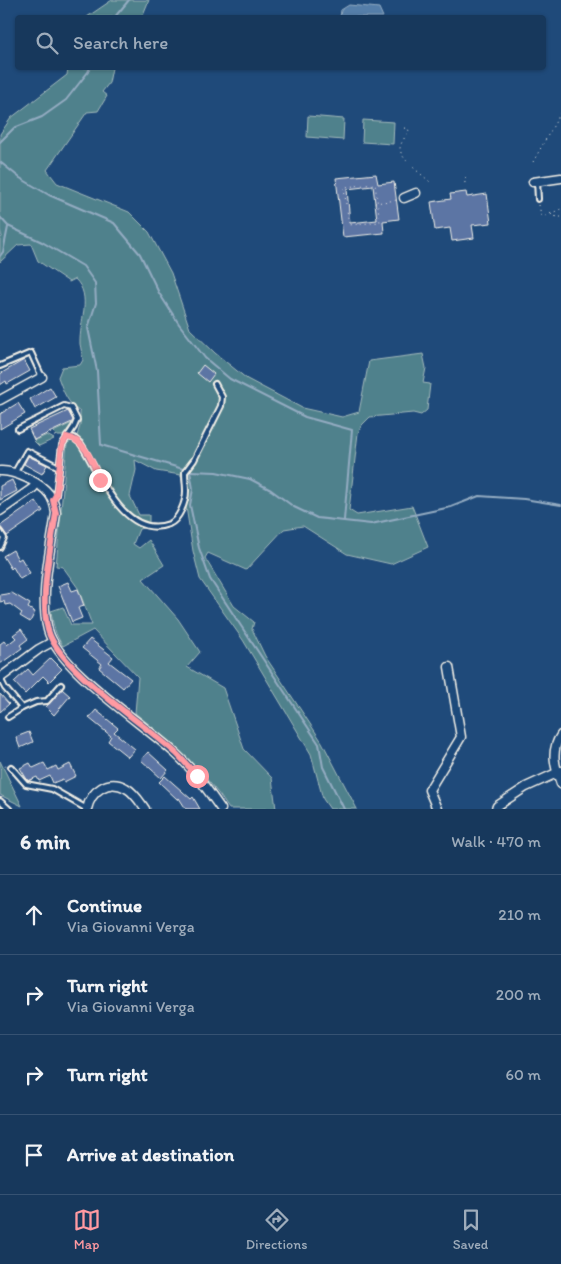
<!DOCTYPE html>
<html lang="en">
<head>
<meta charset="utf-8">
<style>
	:root { --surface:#17385c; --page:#244365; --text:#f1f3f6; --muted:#9eacbb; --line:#365272; --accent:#ff9aa2 }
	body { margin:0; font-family:Itim,sans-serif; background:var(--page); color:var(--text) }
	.stop { position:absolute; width:15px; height:15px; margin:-11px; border:4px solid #ff9aa2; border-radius:50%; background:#fff }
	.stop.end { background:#ff9aa2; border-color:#fff; box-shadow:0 1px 5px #0008 }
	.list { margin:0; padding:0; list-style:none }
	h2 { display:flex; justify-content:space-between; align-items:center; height:65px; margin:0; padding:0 20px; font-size:21px }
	h2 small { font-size:16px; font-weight:400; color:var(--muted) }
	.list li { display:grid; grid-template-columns:32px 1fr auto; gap:15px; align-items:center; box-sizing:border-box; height:80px; padding:0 20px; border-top:1px solid var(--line) }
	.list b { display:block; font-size:19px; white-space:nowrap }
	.list p { margin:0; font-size:16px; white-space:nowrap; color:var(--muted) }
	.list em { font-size:16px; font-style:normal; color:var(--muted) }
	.icon { flex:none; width:28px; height:28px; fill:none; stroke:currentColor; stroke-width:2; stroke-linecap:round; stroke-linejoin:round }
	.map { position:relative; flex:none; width:561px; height:809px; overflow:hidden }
	.search { position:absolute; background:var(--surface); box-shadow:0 1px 4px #0004; left:15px; right:15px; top:15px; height:55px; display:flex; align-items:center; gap:12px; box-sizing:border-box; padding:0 18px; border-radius:5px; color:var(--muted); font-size:19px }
	.sheet { height:385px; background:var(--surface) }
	nav { display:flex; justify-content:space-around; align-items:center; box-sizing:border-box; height:70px; border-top:1px solid var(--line); background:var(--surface); font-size:14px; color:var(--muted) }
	nav a { display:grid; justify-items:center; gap:2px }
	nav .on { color:var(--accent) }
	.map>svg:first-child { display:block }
	.green { fill:#50818c; stroke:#a2b9ba }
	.water { fill:#547ea9; stroke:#94acc2 }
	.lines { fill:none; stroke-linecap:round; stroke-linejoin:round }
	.stream { stroke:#94acc2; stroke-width:2 }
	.building { fill:#5c74a4; stroke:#f4f1e8; fill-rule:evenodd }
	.service-casing { stroke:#f4f1e8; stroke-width:8 }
	.minor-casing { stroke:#f4f1e8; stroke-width:11 }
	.path { stroke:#f4f1e8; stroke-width:1; stroke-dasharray:1 4; stroke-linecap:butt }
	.service { stroke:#1f4a7a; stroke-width:4 }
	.minor { stroke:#1f4a7a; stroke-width:8 }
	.route { stroke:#ff9aa2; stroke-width:6 }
</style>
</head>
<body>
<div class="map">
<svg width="561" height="809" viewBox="0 0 561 809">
	<rect width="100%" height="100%" fill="#1f4a7a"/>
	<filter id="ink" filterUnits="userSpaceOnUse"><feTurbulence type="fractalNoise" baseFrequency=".02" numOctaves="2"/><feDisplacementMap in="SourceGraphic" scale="10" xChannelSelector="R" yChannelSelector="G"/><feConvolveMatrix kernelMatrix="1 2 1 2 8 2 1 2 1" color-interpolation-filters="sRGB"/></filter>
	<g filter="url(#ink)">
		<g class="green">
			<polygon points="112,0 149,0 142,17 87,17"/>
			<path d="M 68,68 L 112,68 L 109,83 L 102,92 L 107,96 L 98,111 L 87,112 L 47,170 L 57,183 L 129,212 L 149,232 L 171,273 L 190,329 L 215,353 L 247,379 L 302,408 L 342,417 L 359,412 L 369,361 L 423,354 L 426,368 L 423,383 L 430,384 L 427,410 L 421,415 L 413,413 L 370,417 L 362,425 L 358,433 L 349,510 L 357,515 L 412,506 L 428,547 L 391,564 L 347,554 L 303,526 L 284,529 L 246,570 L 208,553 L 205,558 L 234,606 L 254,622 L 252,629 L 265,656 L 322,742 L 357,809 L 330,809 L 323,799 L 311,754 L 243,640 L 200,579 L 193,551 L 181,475 L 156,471 L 135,460 L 136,470 L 130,496 L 139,515 L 149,515 L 149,527 L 139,529 L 133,544 L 139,548 L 149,540 L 164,565 L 143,579 L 178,619 L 200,652 L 187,667 L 223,688 L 244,749 L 272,778 L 276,809 L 229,809 C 205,771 170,741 135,713 L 138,677 L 93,630 L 63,646 C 55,635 53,625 51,611 L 63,607 L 71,625 L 92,625 L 78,588 L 63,567 L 56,566 L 67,443 L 76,439 L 80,426 L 80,412 C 67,403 63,391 58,377 L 62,367 L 80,365 L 83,360 C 82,354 81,349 80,344 C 79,322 93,296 75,279 L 69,282 L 38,261 L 31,244 L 18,245 L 0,262 L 0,239 L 2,237 L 0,230 L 0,134 L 11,118 L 67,75 Z"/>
			<polygon points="308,116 344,119 343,140 307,137"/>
			<polygon points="363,120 394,122 393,144 362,142"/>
			<polygon points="72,423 63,436 57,436 53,432"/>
			<polygon points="47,435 54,439 39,446 34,441"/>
			<polygon points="0,761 22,806 0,795"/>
		</g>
		<polygon class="water" points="349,5 379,8 383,17 340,17 341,10"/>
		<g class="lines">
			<g class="stream">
				<polyline points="114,18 129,0"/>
				<polyline points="0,142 14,128 42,117 66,100 88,72 90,68"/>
				<polyline points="0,162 20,178 49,195 114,223 140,254 159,293 179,324 205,358 230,379 305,417 352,430 344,520"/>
				<polyline points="0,217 8,226 42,242 83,266 95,283 96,303 88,328 97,371 101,445 190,471 193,489 190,505 199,548 210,579 319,744 323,767 344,809"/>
				<polyline points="0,256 3,252 8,227"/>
				<polyline points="190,471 216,472 250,479 271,490 294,507 317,518 371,524 451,507 479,496 524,499 561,505"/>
			</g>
		</g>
		<g class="building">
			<path d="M 376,174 L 378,184 L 394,182 L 399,219 L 383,221 L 384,233 L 343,237 L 336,178 ZM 373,186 L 377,220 L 350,223 L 347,189 Z"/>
			<polygon points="466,192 467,197 487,194 491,223 472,225 474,238 452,241 450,228 435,230 431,202 451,199 450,194"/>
			<polygon points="24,360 30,371 7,384 6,381 0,385 0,374"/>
			<polygon points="203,365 214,374 208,382 197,373"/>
			<polygon points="50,387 56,397 35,409 30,399"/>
			<polygon points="18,403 25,414 0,429 0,414"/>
			<polygon points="68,411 73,420 72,422 34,440 29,429"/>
			<polygon points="28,456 47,465 42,474 24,464"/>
			<polygon points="12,480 17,491 0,500 0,486"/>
			<polygon points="36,501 43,511 7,536 0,526"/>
			<polygon points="13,550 18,560 21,558 30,573 20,579 13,567 11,569 3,556"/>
			<polygon points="68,582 72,591 78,589 84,606 78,608 82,618 72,622 58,586"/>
			<polygon points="12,593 30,604 28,608 35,612 30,622 20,616 22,613 10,604 5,605 4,601 0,602 0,595"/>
			<polygon points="21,629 28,639 20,645 22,648 0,664 0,644 4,641 7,645 16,638 13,635"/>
			<polygon points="90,639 113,657 109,662 131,679 123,688 99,668 102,664 82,648"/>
			<polygon points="51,658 62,669 49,682 43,676 25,694 14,682 28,669 33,675"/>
			<polygon points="62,689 70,696 54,715 46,707"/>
			<polygon points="0,694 9,704 0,712"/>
			<polygon points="96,710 118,728 114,732 135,749 128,757 108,741 111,736 89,718"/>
			<polygon points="29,732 33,742 20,748 16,737"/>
			<polygon points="148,752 168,770 161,778 141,760"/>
			<polygon points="30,763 33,768 44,763 48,770 56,766 58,770 70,764 76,776 64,782 63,779 53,783 50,776 39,781 37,777 28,781 20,768"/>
			<polygon points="165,776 191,799 193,797 200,809 186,809 179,798 178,800 159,782"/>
		</g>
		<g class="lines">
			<defs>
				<g id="service">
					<polyline points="537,181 538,199"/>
					<polyline points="0,366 31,353 42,377"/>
					<polyline points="18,429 64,406 71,408 77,420 74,427 62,445 56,495 53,500"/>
					<path d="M 67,437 L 74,438 L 81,444 C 99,472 124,541 169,524 C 179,520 186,502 186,491 C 186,485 185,479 185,472 L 194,460 L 221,406 L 222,397 L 215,384"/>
					<polyline points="15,472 27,451 59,467"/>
					<polyline points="0,532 4,538 0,547"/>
					<polyline points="0,678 5,688 22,708 8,717"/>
					<polyline points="22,708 36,702 47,701 61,685"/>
					<polyline points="11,767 26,784 52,789 87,809"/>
					<polyline points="0,801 9,809"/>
				</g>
				<g id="minor">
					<polyline points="533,182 561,178"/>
					<polyline points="404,198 416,193"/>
					<polyline points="0,400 42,377"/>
					<path d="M 0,471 C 14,470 41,483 49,494 C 54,500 55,506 56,513 C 51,549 39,595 48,630 C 58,669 144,724 175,753 C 193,769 207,789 221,809"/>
					<polyline points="0,511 33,488 36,484"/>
					<polyline points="0,678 39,649 52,642"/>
					<path d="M 561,735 C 550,751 555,767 561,784"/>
					<path d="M 87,809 C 91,791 108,778 126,788 C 134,792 140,802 145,809"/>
					<polyline points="437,809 429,790 461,737 449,667"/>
					<polyline points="496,809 497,806 526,787 561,771"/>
				</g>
			</defs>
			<use href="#service" class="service-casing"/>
			<use href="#minor" class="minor-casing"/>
			<g class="path">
				<path d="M 404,128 L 408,129 L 409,131 C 406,136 400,143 400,149 C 401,160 423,175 430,182"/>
				<polyline points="533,162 561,112"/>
				<polyline points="464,188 466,176"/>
				<polyline points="375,203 397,200"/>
				<polyline points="346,204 344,187 375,184 380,222 349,225 347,210"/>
				<polyline points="539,205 541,215 545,216 561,209"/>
				<polyline points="551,214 556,217 561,217"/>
				<polyline points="50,433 56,437"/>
				<polyline points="0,768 6,766"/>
			</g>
			<use href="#service" class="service"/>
			<use href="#minor" class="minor"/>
		</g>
	</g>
	<g class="lines" filter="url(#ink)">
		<path class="route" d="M 100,480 C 93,464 86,440 67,437 L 62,445 L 56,495 L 53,500 L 56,513 C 51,548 39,596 48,630 C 59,670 144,723 176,753 C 183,760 190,768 197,776"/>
	</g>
</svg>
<div class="stop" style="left:197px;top:776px"></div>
<div class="stop end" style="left:100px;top:480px"></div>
<div class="search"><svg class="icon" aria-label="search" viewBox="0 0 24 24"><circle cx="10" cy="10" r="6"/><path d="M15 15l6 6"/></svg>Search here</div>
</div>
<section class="sheet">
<h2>6 min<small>Walk · 470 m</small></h2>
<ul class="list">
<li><svg class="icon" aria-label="ahead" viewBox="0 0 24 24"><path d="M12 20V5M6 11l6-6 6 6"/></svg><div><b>Continue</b><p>Via Giovanni Verga</p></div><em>210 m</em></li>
<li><svg class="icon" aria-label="right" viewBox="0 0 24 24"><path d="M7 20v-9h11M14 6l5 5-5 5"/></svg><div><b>Turn right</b><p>Via Giovanni Verga</p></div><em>200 m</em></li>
<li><svg class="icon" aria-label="right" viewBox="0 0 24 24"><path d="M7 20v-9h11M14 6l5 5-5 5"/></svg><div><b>Turn right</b></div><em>60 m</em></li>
<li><svg class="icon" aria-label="arrive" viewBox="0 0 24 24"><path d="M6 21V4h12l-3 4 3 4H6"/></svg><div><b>Arrive at destination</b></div></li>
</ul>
</section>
<nav>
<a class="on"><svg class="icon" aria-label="map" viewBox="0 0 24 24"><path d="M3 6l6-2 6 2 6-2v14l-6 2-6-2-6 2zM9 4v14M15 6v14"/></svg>Map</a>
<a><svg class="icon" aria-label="directions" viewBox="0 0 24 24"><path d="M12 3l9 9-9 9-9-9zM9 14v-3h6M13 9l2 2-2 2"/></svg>Directions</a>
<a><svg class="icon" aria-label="saved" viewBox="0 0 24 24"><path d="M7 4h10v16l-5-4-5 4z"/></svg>Saved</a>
</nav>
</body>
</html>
